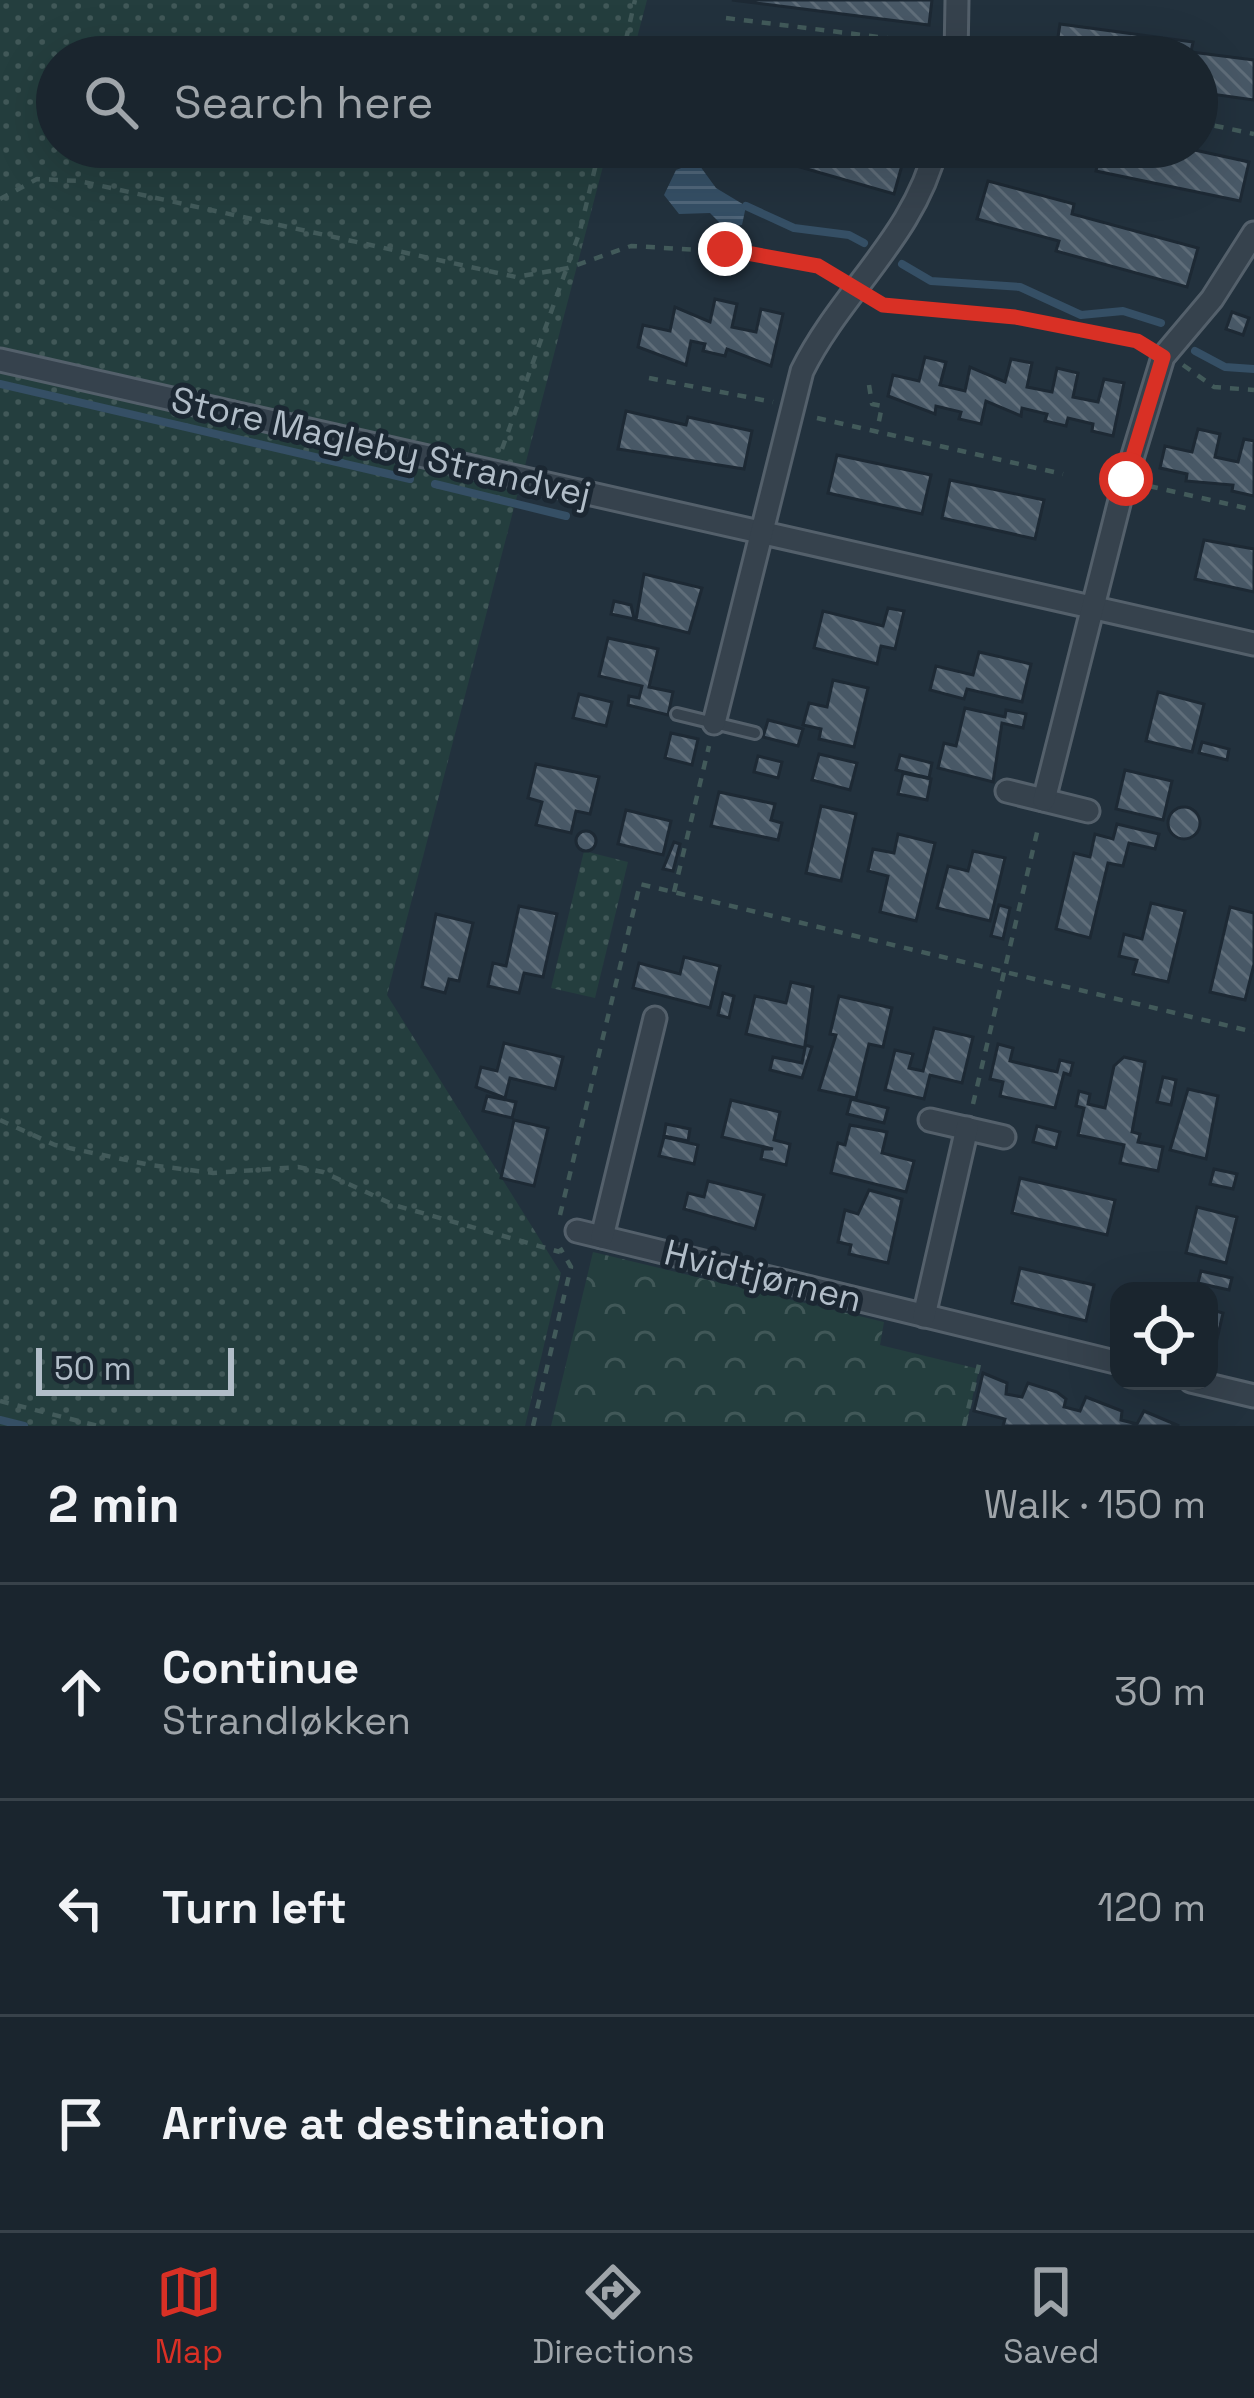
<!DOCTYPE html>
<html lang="en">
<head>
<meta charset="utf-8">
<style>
	:root { --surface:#1a252e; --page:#232d36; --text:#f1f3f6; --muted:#9fa5aa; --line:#38424a; --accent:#d93025 }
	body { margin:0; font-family:"Space Grotesk",sans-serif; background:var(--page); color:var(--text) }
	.controls { position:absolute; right:36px; bottom:36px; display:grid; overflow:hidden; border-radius:24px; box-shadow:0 12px 48px #0002 }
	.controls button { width:108px; height:108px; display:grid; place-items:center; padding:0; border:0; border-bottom:3px solid var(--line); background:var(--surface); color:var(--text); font:60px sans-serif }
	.scale { position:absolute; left:36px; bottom:30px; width:198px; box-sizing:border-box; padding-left:12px; border:6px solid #b1bdc8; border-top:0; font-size:33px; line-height:42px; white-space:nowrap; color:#b1bdc8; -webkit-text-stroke:9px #1b2732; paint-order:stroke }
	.stop { position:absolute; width:36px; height:36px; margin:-27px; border:9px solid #d93025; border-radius:50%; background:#fff }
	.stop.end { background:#d93025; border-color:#fff; box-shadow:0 3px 12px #0008 }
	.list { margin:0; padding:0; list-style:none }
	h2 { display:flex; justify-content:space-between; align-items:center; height:156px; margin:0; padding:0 48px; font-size:51px }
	h2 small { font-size:39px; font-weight:400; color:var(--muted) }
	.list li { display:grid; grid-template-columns:78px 1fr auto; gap:36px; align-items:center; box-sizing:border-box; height:216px; padding:0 48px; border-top:3px solid var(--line) }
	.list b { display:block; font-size:45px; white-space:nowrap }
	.list p { margin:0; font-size:39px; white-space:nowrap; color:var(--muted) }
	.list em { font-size:39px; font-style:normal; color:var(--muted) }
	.icon { flex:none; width:66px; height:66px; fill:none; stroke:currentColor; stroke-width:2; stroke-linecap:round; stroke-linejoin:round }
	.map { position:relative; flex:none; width:1254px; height:1426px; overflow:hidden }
	.search { position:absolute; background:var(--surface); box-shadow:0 12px 48px #0002; left:36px; right:36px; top:36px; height:132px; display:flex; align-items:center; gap:30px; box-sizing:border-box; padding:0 42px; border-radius:66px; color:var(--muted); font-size:45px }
	.sheet { height:804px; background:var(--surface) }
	nav { display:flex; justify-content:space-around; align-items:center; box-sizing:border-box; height:168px; border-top:3px solid var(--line); background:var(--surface); font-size:33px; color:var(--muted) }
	nav a { display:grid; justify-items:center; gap:6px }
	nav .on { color:var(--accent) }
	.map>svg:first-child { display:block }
	.grass { fill:url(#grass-dots) }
	.park { fill:url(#park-crowns) }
	.water { fill:url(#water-rules) }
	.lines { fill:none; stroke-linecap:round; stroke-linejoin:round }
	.stream { stroke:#354f65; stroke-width:8 }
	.building { fill:url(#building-back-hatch); stroke:#1d2934; stroke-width:3 }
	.lane-casing { stroke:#54606b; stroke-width:16 }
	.street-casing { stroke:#54606b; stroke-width:27 }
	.path { stroke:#425a5a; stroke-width:4.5; stroke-dasharray:9 9; stroke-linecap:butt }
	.lane { stroke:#36424d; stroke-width:10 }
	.street { stroke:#36424d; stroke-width:21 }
	.route { stroke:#d93025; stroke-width:15 }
	.labels { text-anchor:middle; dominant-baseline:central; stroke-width:10; stroke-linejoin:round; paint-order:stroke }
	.street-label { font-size:36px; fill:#b1bdc8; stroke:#1b2732 }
</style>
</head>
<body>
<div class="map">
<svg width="1254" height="1426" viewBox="0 0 1254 1426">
	<defs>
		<pattern id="grass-dots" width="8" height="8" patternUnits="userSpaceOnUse" patternTransform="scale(3)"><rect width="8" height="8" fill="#243e3e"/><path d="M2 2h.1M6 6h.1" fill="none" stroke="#415858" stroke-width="1.8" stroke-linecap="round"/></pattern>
		<pattern id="park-crowns" width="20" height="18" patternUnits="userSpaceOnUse" patternTransform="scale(3)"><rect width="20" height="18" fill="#243e3e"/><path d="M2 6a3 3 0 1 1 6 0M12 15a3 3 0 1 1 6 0" fill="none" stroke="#415858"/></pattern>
		<pattern id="water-rules" width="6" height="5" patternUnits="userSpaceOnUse" patternTransform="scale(3)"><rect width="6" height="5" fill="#354f65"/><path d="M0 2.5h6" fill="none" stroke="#50667a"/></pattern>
		<pattern id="building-back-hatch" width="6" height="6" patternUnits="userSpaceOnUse" patternTransform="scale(3)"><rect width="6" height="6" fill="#485866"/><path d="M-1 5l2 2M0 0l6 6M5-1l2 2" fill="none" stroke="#606e7a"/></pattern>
	</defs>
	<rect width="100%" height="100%" fill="#22313d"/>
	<g class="grass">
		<polygon points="0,0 647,0 632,57 57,57 57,147 608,147 387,995 561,1273 525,1426 0,1426"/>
		<polygon points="584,851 628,862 595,998 551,988"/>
	</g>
	<polygon class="park" points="593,1252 884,1322 880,1345 979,1369 966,1426 551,1426"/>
	<polygon class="water" points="697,162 716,188 746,206 742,225 724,227 710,213 679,214 664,195 676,170"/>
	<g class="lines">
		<g class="stream">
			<polyline points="746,206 794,228 849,235 864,243"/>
			<polyline points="902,264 931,281 1020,287 1081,315 1123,311 1161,323"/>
			<polyline points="1195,351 1225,367 1254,369"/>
			<polyline points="0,384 410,479"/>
			<polyline points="435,484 566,516"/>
			<polyline points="0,1420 24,1426"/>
		</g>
	</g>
	<g class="building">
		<polygon points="732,0 932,0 929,25"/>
		<polygon points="1060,24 1193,42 1191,52 1254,60 1254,100 1197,92 1197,57 1055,57"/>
		<polygon points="730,147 865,147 904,158 894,194"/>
		<polygon points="1047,147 1181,147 1249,162 1240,201 1096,171 1098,162 1111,162"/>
		<polygon points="988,181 1074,204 1072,214 1198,248 1187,287 1056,251 1059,241 977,219"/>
		<polygon points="715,299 737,304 732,327 756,332 761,309 783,314 771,366 727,349 725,356 703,351 705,344 691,341 686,365 638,347 643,325 670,331 675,307 710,322"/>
		<polygon points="1232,312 1249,318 1243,335 1226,329"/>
		<polygon points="925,357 946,362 940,385 965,391 970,367 1005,382 1011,359 1032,363 1027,387 1052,392 1057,368 1078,373 1073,397 1098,402 1104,379 1124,383 1113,436 1092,431 1093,424 1068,418 1066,426 1045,421 1047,414 1022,408 1021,416 986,401 981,424 959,419 961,412 936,406 935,414 888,396 893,375 919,381"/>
		<polygon points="626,411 686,425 688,417 752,431 744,469 618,449"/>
		<polygon points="1198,429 1220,434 1215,457 1238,462 1244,439 1254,441 1254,496 1232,491 1233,485 1186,481 1187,474 1160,468 1165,446 1192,452"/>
		<polygon points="837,455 931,475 922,514 828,493"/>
		<polygon points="950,480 1044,500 1035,539 942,518"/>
		<polygon points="1204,540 1254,549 1254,592 1195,579"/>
		<polygon points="644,574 702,588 689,633 636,620"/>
		<polygon points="614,601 631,605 634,619 611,614"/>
		<polygon points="888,608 904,611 895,649 881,646 877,664 814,648 823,611 883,626"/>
		<polygon points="608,638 658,649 649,687 673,692 668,715 628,705 629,696 639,698 642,686 599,676"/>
		<polygon points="979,652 1031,664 1022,702 967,689 964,699 930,690 936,666 973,675"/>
		<polygon points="833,680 868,688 854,747 819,739 821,729 803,725 809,703 827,707"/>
		<polygon points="1158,692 1204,704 1192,752 1146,741"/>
		<polygon points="579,694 612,702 606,726 573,718"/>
		<polygon points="965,708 1005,717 1006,710 1026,714 1023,728 1002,723 993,782 938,768 944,743 956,746"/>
		<polygon points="768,720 803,729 798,746 763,737"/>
		<polygon points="671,733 698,739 692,765 665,758"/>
		<polygon points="1202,742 1229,749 1227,760 1199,753"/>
		<polygon points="819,754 857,763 850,790 812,780"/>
		<polygon points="900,755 932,763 929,778 896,770"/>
		<polygon points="758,756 782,762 778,778 754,772"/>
		<polygon points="536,764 599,777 590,814 576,811 571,833 536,825 542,802 528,798"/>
		<polygon points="1125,770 1172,781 1163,820 1116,809"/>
		<polygon points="903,773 931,779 927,800 898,794"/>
		<polygon points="719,792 775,804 771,820 782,823 778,840 711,826"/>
		<polygon points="821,806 856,814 841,881 806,873"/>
		<circle cx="1184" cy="823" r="16"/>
		<polygon points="626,810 671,821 663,855 618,844"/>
		<polygon points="1117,824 1159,834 1155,849 1129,843 1123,866 1108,863 1090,938 1056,929 1074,853 1090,857 1095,834 1113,839"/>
		<circle cx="586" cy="841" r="10"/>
		<polygon points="898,834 935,843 916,921 880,912 888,876 868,871 873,849 894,853"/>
		<polygon points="674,842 680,844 673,871 663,869"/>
		<polygon points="973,851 1005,858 990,921 937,908 948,866 968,871"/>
		<polygon points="1151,903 1185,911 1168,982 1133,974 1137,960 1119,956 1124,934 1142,939"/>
		<polygon points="999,905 1010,908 1003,939 991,936"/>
		<polygon points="519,906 557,914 543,977 524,973 519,993 488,986 493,963 506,966"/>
		<polygon points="1230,907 1254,913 1254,964 1245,1000 1210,992"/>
		<polygon points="436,914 473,923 459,981 449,979 445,993 422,987"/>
		<polygon points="684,957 720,966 710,1008 633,988 639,963 680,974"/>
		<polygon points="791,982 813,987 805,1045 812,1047 802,1078 770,1070 773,1057 802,1063 805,1048 746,1034 755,996 786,1003"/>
		<polygon points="723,993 734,996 729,1018 718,1015"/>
		<polygon points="839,996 892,1008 883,1047 869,1044 856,1098 819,1090 836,1035 830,1034"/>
		<polygon points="934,1028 973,1037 962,1083 930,1075 924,1099 885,1090 895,1050 913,1054 909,1068 923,1071"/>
		<polygon points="504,1043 563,1057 555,1089 510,1078 505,1098 476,1087 481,1067 497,1071"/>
		<polygon points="998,1044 1013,1048 1010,1061 1057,1072 1060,1060 1073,1063 1070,1075 1064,1073 1055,1108 1000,1096 1003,1082 990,1079"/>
		<polygon points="1124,1057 1145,1062 1132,1132 1140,1134 1138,1142 1163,1147 1158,1171 1120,1163 1124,1145 1078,1135 1084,1108 1076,1106 1079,1091 1090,1094 1088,1104 1105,1108 1114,1066"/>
		<polygon points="1163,1077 1176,1080 1171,1105 1157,1102"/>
		<polygon points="1188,1089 1218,1096 1206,1159 1170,1150"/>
		<polygon points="487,1096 516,1102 512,1118 483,1111"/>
		<polygon points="851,1099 888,1108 884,1123 847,1114"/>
		<polygon points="731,1100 780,1112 774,1140 790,1144 786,1165 761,1159 763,1149 773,1149 722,1137"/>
		<polygon points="514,1120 548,1128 534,1186 501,1178"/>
		<polygon points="666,1124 690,1129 688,1141 664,1136"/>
		<polygon points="850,1125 887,1132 882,1153 914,1161 906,1192 831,1173 838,1143 845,1145"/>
		<polygon points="1037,1126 1060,1132 1056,1148 1033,1142"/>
		<polygon points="664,1137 698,1145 694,1164 659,1156"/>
		<polygon points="1214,1169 1237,1174 1233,1189 1210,1184"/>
		<polygon points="1020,1178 1115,1200 1107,1235 1012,1213"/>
		<polygon points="708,1181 764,1195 755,1229 684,1209 688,1193 704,1197"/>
		<polygon points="869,1190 902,1199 888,1263 849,1254 851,1245 838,1242 845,1210 858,1214"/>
		<polygon points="1197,1207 1237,1217 1226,1263 1186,1253"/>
		<polygon points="1020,1268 1094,1285 1086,1321 1012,1303"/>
		<polygon points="1201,1271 1232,1278 1229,1290 1198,1283"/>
		<polygon points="1209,1309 1223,1313 1214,1352 1209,1350"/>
		<polygon points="983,1373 1007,1383 1006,1394 1022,1397 1028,1383 1057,1392 1066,1399 1064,1407 1080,1411 1086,1397 1122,1411 1121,1420 1137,1424 1144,1411 1179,1426 1003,1426 1005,1419 974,1411"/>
	</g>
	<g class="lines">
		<defs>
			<polyline id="lane" points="677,714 755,733"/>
			<g id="street">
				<polyline points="956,57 957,0"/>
				<polyline points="0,360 1254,644"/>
				<path d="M 714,723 L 802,371 C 841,292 915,235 936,147"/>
				<polyline points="1007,791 1088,811"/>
				<polyline points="1044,800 1123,488 1163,357 1212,299 1254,233"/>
				<polyline points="930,1120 1004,1137"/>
				<polyline points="577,1231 1119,1363"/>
				<polyline points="602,1237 655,1018"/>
				<polyline points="924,1316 967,1128"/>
				<polyline points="1191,1381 1254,1396"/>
			</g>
		</defs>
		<use href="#lane" class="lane-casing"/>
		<use href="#street" class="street-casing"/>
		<g class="path">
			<polyline points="726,18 935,44"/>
			<polyline points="622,57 635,0"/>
			<polyline points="852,57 858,36"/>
			<polyline points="1197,122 1254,134"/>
			<polyline points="0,199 37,179 79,181 516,277 568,268 631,246 771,254 835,277"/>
			<polyline points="875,302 1015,317 1141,343"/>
			<polyline points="1183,365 1214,387 1254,390"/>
			<polyline points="649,378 773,402"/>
			<polyline points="869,385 872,404 882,406 877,431"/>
			<polyline points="817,418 1063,474"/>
			<polyline points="502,449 580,231 600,147"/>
			<polyline points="1149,486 1254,510"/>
			<polyline points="674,892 709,746"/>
			<polyline points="973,1104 1039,824"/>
			<polyline points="0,1120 55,1145 150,1165 213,1173 298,1167 323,1172 394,1205 560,1252"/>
			<polyline points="560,1215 640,884 1254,1032"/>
			<polyline points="0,1401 98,1426"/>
			<polyline points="533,1426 571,1267 560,1248"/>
			<polyline points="964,1426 981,1356"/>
		</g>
		<use href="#lane" class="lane"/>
		<use href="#street" class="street"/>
	</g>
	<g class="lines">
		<polyline class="route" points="725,249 818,266 883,305 1015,317 1137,341 1163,357 1126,479"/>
	</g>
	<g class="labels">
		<g class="street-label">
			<text transform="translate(381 447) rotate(13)">Store Magleby Strandvej</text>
			<text transform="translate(763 1276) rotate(14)">Hvidtjørnen</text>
		</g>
	</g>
</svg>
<div class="controls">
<button><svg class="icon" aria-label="locate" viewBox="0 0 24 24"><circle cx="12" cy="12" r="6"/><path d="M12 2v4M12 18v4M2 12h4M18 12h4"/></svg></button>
</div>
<div class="scale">50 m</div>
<div class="stop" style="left:1126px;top:479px"></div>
<div class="stop end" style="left:725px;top:249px"></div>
<div class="search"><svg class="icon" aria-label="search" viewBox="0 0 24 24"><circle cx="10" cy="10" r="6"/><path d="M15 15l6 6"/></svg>Search here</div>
</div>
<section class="sheet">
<h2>2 min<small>Walk · 150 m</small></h2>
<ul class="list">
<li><svg class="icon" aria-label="ahead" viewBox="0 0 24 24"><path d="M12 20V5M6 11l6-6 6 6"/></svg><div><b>Continue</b><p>Strandløkken</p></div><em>30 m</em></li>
<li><svg class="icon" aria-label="left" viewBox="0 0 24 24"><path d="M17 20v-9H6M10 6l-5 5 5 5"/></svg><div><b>Turn left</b></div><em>120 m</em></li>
<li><svg class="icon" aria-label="arrive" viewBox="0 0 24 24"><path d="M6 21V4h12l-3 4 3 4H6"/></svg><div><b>Arrive at destination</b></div></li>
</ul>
</section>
<nav>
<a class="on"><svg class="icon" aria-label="map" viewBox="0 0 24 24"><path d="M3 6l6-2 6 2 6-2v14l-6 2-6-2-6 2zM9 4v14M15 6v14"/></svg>Map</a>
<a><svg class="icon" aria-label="directions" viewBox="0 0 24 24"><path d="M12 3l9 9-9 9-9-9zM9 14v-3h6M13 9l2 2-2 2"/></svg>Directions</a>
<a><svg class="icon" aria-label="saved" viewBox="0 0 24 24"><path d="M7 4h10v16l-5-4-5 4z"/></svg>Saved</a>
</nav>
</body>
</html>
